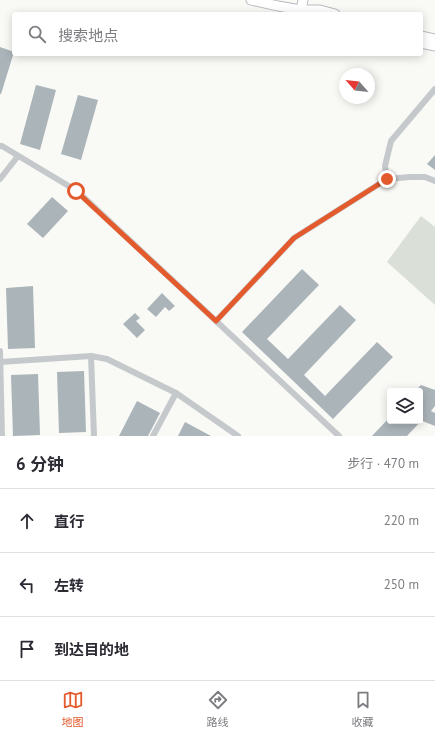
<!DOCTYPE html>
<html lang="zh">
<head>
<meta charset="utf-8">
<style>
	:root { --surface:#fff; --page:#f7f7f7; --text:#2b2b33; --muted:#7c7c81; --line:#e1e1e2; --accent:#e35a2c }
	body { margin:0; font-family:"PT Sans","Noto Sans SC",sans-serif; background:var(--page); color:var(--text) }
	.controls { position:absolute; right:12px; bottom:12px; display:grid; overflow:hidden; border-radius:4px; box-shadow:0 2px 10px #0003 }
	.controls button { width:36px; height:36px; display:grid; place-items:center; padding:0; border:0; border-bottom:1px solid var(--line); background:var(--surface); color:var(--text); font:20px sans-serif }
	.compass { position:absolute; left:339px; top:68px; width:36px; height:36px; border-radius:50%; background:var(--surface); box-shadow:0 2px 10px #0003; rotate:297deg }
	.stop { position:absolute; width:12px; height:12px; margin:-9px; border:3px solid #e35a2c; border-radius:50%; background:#fff }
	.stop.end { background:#e35a2c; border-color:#fff; box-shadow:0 1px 4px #0008 }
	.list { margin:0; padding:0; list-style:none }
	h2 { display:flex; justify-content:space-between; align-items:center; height:52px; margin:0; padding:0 16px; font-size:17px }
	h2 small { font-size:13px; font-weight:400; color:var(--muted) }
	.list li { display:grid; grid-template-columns:26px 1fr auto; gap:12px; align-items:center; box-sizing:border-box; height:64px; padding:0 16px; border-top:1px solid var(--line) }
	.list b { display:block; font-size:15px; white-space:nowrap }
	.list em { font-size:13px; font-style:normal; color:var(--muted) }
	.icon { flex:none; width:22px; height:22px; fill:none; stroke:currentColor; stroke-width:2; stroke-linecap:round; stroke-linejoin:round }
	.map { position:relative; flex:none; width:435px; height:436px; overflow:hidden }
	.search { position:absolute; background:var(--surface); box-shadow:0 2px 10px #0003; left:12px; right:12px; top:12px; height:44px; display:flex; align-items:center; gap:10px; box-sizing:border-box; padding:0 14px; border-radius:4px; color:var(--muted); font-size:15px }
	.sheet { height:244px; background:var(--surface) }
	nav { display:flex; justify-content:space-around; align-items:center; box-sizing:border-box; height:56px; border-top:1px solid var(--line); background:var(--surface); font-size:11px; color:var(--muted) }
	nav a { display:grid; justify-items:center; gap:2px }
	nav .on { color:var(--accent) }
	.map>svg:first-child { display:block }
	.green { fill:#dae0d7 }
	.building { fill:#abb4b9 }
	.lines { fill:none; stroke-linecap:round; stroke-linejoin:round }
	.secondary-casing { stroke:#b7bcc1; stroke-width:11 }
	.street { stroke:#c5c9cc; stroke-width:6 }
	.secondary { stroke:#fff; stroke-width:9 }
	.route { stroke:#e35a2c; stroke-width:5 }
</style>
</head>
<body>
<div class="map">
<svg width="435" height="436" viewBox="0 0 435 436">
	<rect width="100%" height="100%" fill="#f9f9f6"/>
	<polygon class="green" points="421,216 435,227 435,305 387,262"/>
	<g class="building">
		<polygon points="0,47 14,52 1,94 0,94"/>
		<polygon points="36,85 56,90 40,150 20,144"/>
		<polygon points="78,95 98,100 81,160 61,154"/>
		<polygon points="435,155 435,170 427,164"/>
		<polygon points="52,197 68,211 43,238 27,224"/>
		<polygon points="302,269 319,285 267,339 288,359 340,305 356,320 304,375 325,396 377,342 393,357 333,419 242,332"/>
		<polygon points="33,286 35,348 8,349 6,288"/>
		<polygon points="162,293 175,306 169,311 165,307 156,317 147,309"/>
		<polygon points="135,313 140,318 136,321 145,330 137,338 123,324"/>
		<polygon points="84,371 86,432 59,433 57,372"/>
		<polygon points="38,374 40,435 13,436 11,375"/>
		<polygon points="421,385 435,390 435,406 431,411 435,413 435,426 420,420 420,391 415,391"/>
		<polygon points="137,401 160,413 148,436 119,436"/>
		<polygon points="390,417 390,421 421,421 407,436 372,436"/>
		<polygon points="185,422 211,436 178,436"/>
	</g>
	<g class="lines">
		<defs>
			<g id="secondary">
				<polyline points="251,0 278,6 301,10"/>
				<polyline points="301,10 303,0"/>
				<polyline points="313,14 301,10 320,10 335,14"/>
				<polyline points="421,36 435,39"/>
				<polyline points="421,43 435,46"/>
			</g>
		</defs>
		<use href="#secondary" class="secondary-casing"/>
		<g class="street">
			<polyline points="0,146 2,146 77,191 339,436"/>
			<polyline points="0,179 18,156"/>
			<polyline points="387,179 385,166 391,141 435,89"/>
			<polyline points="216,321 294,238 387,179 410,177 425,177 435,181"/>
			<polyline points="0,351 2,436"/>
			<polyline points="91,356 94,436"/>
			<polyline points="0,362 91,356 107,359 176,393 238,436"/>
			<polyline points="153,436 176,393"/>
		</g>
		<use href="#secondary" class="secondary"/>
	</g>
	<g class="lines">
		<polyline class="route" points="76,191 216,321 294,238 387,179"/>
	</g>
</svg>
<div class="controls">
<button><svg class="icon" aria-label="layers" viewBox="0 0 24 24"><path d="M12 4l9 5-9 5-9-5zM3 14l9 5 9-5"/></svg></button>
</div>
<svg class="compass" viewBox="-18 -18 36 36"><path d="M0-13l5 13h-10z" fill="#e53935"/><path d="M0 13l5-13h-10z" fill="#7c7c81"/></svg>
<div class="stop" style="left:76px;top:191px"></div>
<div class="stop end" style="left:387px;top:179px"></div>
<div class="search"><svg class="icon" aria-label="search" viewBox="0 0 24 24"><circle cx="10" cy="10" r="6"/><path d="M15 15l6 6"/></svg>搜索地点</div>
</div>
<section class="sheet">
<h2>6 分钟<small>步行 · 470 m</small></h2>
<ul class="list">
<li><svg class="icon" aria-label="ahead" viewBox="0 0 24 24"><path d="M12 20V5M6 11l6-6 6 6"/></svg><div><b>直行</b></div><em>220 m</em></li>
<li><svg class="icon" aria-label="left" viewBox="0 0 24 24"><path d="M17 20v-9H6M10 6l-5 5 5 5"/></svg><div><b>左转</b></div><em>250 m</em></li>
<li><svg class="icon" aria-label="arrive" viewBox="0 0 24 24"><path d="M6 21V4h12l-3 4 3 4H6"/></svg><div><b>到达目的地</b></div></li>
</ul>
</section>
<nav>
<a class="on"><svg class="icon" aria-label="map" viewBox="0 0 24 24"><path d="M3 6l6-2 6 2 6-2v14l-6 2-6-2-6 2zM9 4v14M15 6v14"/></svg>地图</a>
<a><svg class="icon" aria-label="directions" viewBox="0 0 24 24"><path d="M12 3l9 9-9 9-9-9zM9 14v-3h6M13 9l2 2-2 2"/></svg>路线</a>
<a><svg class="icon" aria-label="saved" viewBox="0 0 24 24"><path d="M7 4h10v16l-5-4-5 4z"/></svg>收藏</a>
</nav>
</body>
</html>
